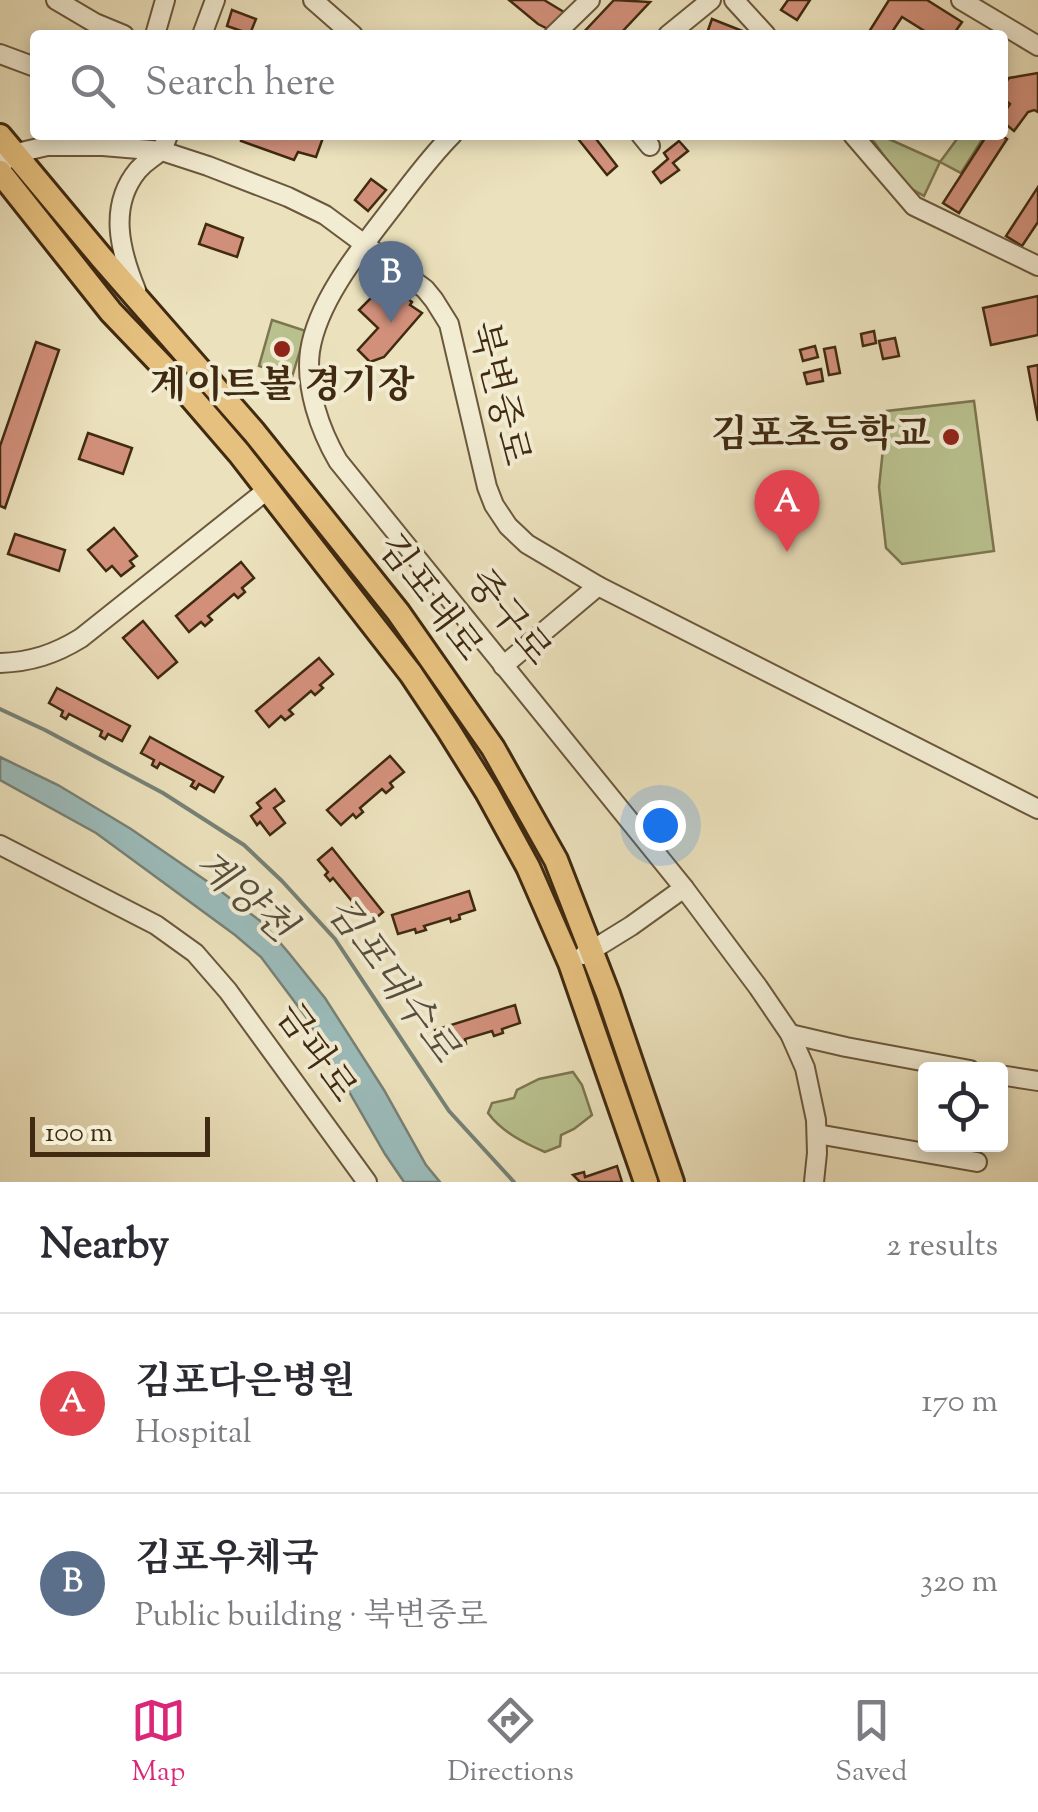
<!DOCTYPE html>
<html lang="en">
<head>
<meta charset="utf-8">
<style>
	:root { --surface:#fff; --page:#f2f2f3; --text:#2b2b33; --muted:#7c7c81; --line:#e1e1e2; --accent:#db2777 }
	body { margin:0; font-family:"Sorts Mill Goudy","Noto Serif KR",serif; background:var(--page); color:var(--text) }
	.controls { position:absolute; right:30px; bottom:30px; display:grid; overflow:hidden; border-radius:10px; box-shadow:0 5px 15px #0003 }
	.controls button { width:90px; height:90px; display:grid; place-items:center; padding:0; border:0; border-bottom:2px solid var(--line); background:var(--surface); color:var(--text); font:50px sans-serif }
	.scale { position:absolute; left:30px; bottom:25px; width:180px; box-sizing:border-box; padding-left:10px; border:5px solid #402a11; border-top:0; font-size:28px; line-height:35px; white-space:nowrap; color:#402a11; -webkit-text-stroke:8px #f2ecd3; paint-order:stroke }
	.you { position:absolute; left:660px; top:825px; width:35px; height:35px; margin:-25px; border:8px solid #fff; border-radius:50%; background:#1a73e8; box-shadow:0 0 0 15px #1a73e833 }
	.badge { display:grid; place-items:center; width:65px; height:65px; border-radius:50%; background:var(--accent); color:#fff; font-size:32px; font-weight:700 }
	.pin { position:absolute; translate:-50% -82px; filter:drop-shadow(0 2px 5px #0008) }
	.pin::after { content:''; position:absolute; top:52px; width:35px; height:30px; background:inherit; clip-path:polygon(0 0,100% 0,50% 100%) }
	.list { margin:0; padding:0; list-style:none }
	h2 { display:flex; justify-content:space-between; align-items:center; height:130px; margin:0; padding:0 40px; font-size:42px }
	h2 small { font-size:32px; font-weight:400; color:var(--muted) }
	.list li { display:grid; grid-template-columns:65px 1fr auto; gap:30px; align-items:center; box-sizing:border-box; height:180px; padding:0 40px; border-top:2px solid var(--line) }
	.list b { display:block; font-size:38px; white-space:nowrap }
	.list p { margin:0; font-size:32px; white-space:nowrap; color:var(--muted) }
	.list em { font-size:32px; font-style:normal; color:var(--muted) }
	.icon { flex:none; width:55px; height:55px; fill:none; stroke:currentColor; stroke-width:2; stroke-linecap:round; stroke-linejoin:round }
	.map { position:relative; flex:none; width:1038px; height:1182px; overflow:hidden }
	.search { position:absolute; background:var(--surface); box-shadow:0 5px 15px #0003; left:30px; right:30px; top:30px; height:110px; display:flex; align-items:center; gap:25px; box-sizing:border-box; padding:0 35px; border-radius:10px; color:var(--muted); font-size:38px }
	.sheet { height:490px; background:var(--surface) }
	nav { display:flex; justify-content:space-around; align-items:center; box-sizing:border-box; height:140px; border-top:2px solid var(--line); background:var(--surface); font-size:28px; color:var(--muted) }
	nav a { display:grid; justify-items:center; gap:5px }
	nav .on { color:var(--accent) }
	.map>svg:first-child { display:block }
	.green { fill:#b9c28f; stroke:#7c7650; stroke-width:2.5 }
	.water { fill:#9bbbba; stroke:#778176; stroke-width:2.5 }
	.lines { fill:none; stroke-linecap:round; stroke-linejoin:round }
	.stream { stroke:#778176; stroke-width:4 }
	.building { fill:#d2907b; stroke:#402a11; stroke-width:2.5 }
	.minor-casing { stroke:#6b583c; stroke-width:22 }
	.major-casing { stroke:#402a11; stroke-width:28 }
	.minor { stroke:#f2ecd3; stroke-width:18 }
	.major { stroke:#e6c07e; stroke-width:22 }
	.poi-dot { fill:#8f2418; stroke:#f2ecd3; stroke-width:4 }
	.labels { text-anchor:middle; dominant-baseline:central; stroke-width:8; stroke-linejoin:round; paint-order:stroke }
	.poi-label { font-size:38px; font-weight:bold; fill:#402a11; stroke:#f2ecd3 }
	.street-label { font-size:38px; fill:#402a11; stroke:#f2ecd3 }
	.water-label { font-size:40px; font-style:italic; fill:#574e3b; stroke:#f2ecd3 }
</style>
</head>
<body>
<div class="map">
<svg width="1038" height="1182" viewBox="0 0 1038 1182">
	<rect width="100%" height="100%" fill="#ebe1bc"/>
	<filter id="stains"><feTurbulence type="fractalNoise" baseFrequency=".002" numOctaves="4"/><feColorMatrix values="0 0 0 0 .2 0 0 0 0 .09 0 0 0 0 .02 0 0 0 .5 -.17"/></filter>
	<radialGradient id="worn" r=".72"><stop offset=".6" stop-color="#630" stop-opacity="0"/><stop offset="1" stop-color="#630" stop-opacity=".3"/></radialGradient>
	<g class="green">
		<polygon points="869,135 880,135 940,162 960,135 985,135 961,173 940,162 924,196 905,185"/>
		<polygon points="272,320 306,331 292,377 259,366"/>
		<polygon points="974,401 994,551 902,564 886,548 879,487 887,411"/>
		<path d="M 573,1072 L 582,1085 L 592,1115 L 574,1129 L 561,1135 L 560,1146 L 545,1152 C 524,1143 502,1132 488,1113 L 492,1103 L 514,1098 L 517,1090 L 539,1079 Z"/>
	</g>
	<polygon class="water" points="0,757 58,785 131,829 211,884 263,923 288,952 325,998 384,1090 426,1165 440,1182 404,1182 385,1154 306,1017 261,957 235,935 96,833 0,780"/>
	<g class="lines">
		<polyline class="stream" points="0,709 45,730 163,793 244,845 282,881 335,939 449,1111 514,1182"/>
	</g>
	<g class="building">
		<polygon points="509,0 544,0 564,12 550,30 538,24"/>
		<polygon points="614,0 650,2 619,35 581,35"/>
		<polygon points="788,0 810,0 797,20 781,10"/>
		<polygon points="889,0 927,0 962,22 953,35 931,35 902,17 890,35 867,35"/>
		<polygon points="232,10 256,19 250,34 227,26"/>
		<polygon points="712,19 745,32 744,35 712,35 707,33"/>
		<polygon points="1038,73 1038,112 1034,110 1028,112 1014,131 1003,122 1003,114 1010,104 1005,100 1003,86 1009,78"/>
		<polygon points="242,135 324,135 316,157 298,152 294,160 241,141"/>
		<polygon points="575,135 593,135 617,166 607,175"/>
		<polygon points="987,135 1001,135 1007,139 959,213 943,203"/>
		<polygon points="679,141 688,151 673,163 679,170 661,183 653,172 668,159 664,153"/>
		<polygon points="371,179 386,190 368,211 355,200"/>
		<polygon points="1038,187 1038,222 1022,246 1006,236"/>
		<polygon points="206,224 243,238 237,257 199,244"/>
		<polygon points="383,280 388,284 387,287 392,287 412,302 410,305 422,313 384,357 370,362 358,350 378,328 359,310 372,297 369,293 373,290 375,291"/>
		<polygon points="1038,296 1038,335 991,345 983,308"/>
		<polygon points="874,331 876,343 863,346 861,334"/>
		<polygon points="895,338 899,356 883,359 879,341"/>
		<polygon points="36,342 59,350 5,508 0,506 0,446"/>
		<polygon points="815,346 818,357 803,361 800,350"/>
		<polygon points="835,347 840,373 829,375 824,349"/>
		<polygon points="1038,365 1038,421 1028,367"/>
		<polygon points="821,369 823,381 807,384 804,373"/>
		<polygon points="88,433 132,448 123,474 79,459"/>
		<polygon points="114,528 137,556 130,561 134,566 121,576 112,566 106,571 88,550"/>
		<polygon points="15,534 65,550 59,571 8,554"/>
		<polygon points="241,562 254,578 242,588 245,592 238,598 234,594 208,616 212,620 205,626 201,622 189,632 176,616"/>
		<polygon points="143,621 177,662 158,678 123,638"/>
		<polygon points="319,658 333,674 320,685 323,688 315,695 311,691 289,710 293,714 285,720 281,716 269,727 256,711"/>
		<polygon points="57,688 130,726 122,741 108,734 105,739 100,736 102,731 69,714 66,719 61,716 63,711 49,703"/>
		<polygon points="150,737 223,777 214,792 199,784 196,789 191,786 194,781 160,763 157,768 152,765 154,760 141,753"/>
		<polygon points="390,756 404,772 390,783 393,787 386,793 382,789 360,808 363,812 356,818 353,814 341,825 327,810"/>
		<polygon points="275,789 284,801 274,808 285,823 270,835 260,822 257,825 251,816 261,808 257,803"/>
		<polygon points="332,848 383,912 370,923 359,910 356,913 352,907 355,905 333,878 330,881 325,875 328,872 318,860"/>
		<polygon points="469,891 475,910 459,915 460,919 451,922 450,918 424,926 426,930 416,933 415,929 398,934 392,915"/>
		<polygon points="515,1005 520,1023 502,1029 503,1033 494,1036 492,1031 465,1039 466,1044 457,1047 455,1043 440,1047 435,1030"/>
		<polygon points="617,1166 622,1182 580,1182 573,1175 584,1172 585,1177"/>
	</g>
	<g class="lines">
		<defs>
			<g id="minor">
				<polyline points="56,0 95,23 124,35"/>
				<polyline points="313,0 353,35"/>
				<polyline points="734,0 766,35"/>
				<polyline points="961,0 1038,46"/>
				<polyline points="155,35 165,0"/>
				<polyline points="202,35 215,0"/>
				<polyline points="554,35 590,0"/>
				<polyline points="668,35 711,0"/>
				<polyline points="0,54 35,67"/>
				<path d="M 452,135 C 432,155 415,178 398,200 C 366,242 318,298 310,351 C 305,388 320,430 338,461 L 684,888 L 758,987 L 790,1034 L 805,1068 L 816,1120 L 817,1153 L 814,1182"/>
				<polyline points="641,135 650,146"/>
				<polyline points="853,135 914,206 1038,266"/>
				<polyline points="0,164 17,153 47,146 103,146 162,151 208,166 288,197 325,215 425,289 434,300 449,324 487,487 494,505 508,526 527,544 598,586 1038,809"/>
				<path d="M 136,290 C 120,251 108,206 138,170 C 153,153 160,159 168,135"/>
				<path d="M 0,663 C 31,662 55,654 81,638 L 267,490"/>
				<polyline points="503,666 598,586"/>
				<polyline points="0,845 156,925 195,953 228,991 367,1182"/>
				<polyline points="584,955 631,926 684,888"/>
				<polyline points="790,1034 846,1047 970,1070"/>
				<polyline points="1000,1075 1038,1081"/>
				<polyline points="817,1134 977,1162"/>
			</g>
			<g id="major">
				<polyline points="0,136 101,257 254,432 398,612 493,748 556,860 608,994 672,1182"/>
				<polyline points="0,172 111,312 177,381 239,453 411,674 449,731 487,792 528,867 570,963 646,1182"/>
			</g>
		</defs>
		<use href="#minor" class="minor-casing"/>
		<use href="#major" class="major-casing"/>
		<use href="#minor" class="minor"/>
		<use href="#major" class="major"/>
	</g>
	<g class="poi-dot">
		<circle cx="282" cy="349" r="10"/>
		<circle cx="951" cy="437" r="10"/>
	</g>
	<g class="labels">
		<g class="poi-label">
			<text x="282" y="388">게이트볼 경기장</text>
			<text x="931" y="437" text-anchor="end">김포초등학교</text>
		</g>
		<g class="street-label">
			<text transform="translate(497 394) rotate(76)">북변중로</text>
			<text transform="translate(428 599) rotate(53)">김포대로</text>
			<text transform="translate(507 619) rotate(51)">중구로</text>
			<text transform="translate(314 1054) rotate(55)">금파로</text>
		</g>
		<g class="water-label">
			<text transform="translate(243 898) rotate(41)">계양천</text>
			<text transform="translate(390 981) rotate(54)">김포대수로</text>
		</g>
	</g>
	<rect width="100%" height="100%" filter="url(#stains)"/>
	<rect width="100%" height="100%" fill="url(#worn)"/>
</svg>
<div class="controls">
<button><svg class="icon" aria-label="locate" viewBox="0 0 24 24"><circle cx="12" cy="12" r="6"/><path d="M12 2v4M12 18v4M2 12h4M18 12h4"/></svg></button>
</div>
<div class="scale">100 m</div>
<div class="you"></div>
<div class="pin badge" style="left:787px;top:552px;background:#e0444e">A</div>
<div class="pin badge" style="left:391px;top:323px;background:#5c6f8a">B</div>
<div class="search"><svg class="icon" aria-label="search" viewBox="0 0 24 24"><circle cx="10" cy="10" r="6"/><path d="M15 15l6 6"/></svg>Search here</div>
</div>
<section class="sheet">
<h2>Nearby<small>2 results</small></h2>
<ul class="list">
<li><span class="badge" style="background:#e0444e">A</span><div><b>김포다은병원</b><p>Hospital</p></div><em>170 m</em></li>
<li><span class="badge" style="background:#5c6f8a">B</span><div><b>김포우체국</b><p>Public building · 북변중로</p></div><em>320 m</em></li>
</ul>
</section>
<nav>
<a class="on"><svg class="icon" aria-label="map" viewBox="0 0 24 24"><path d="M3 6l6-2 6 2 6-2v14l-6 2-6-2-6 2zM9 4v14M15 6v14"/></svg>Map</a>
<a><svg class="icon" aria-label="directions" viewBox="0 0 24 24"><path d="M12 3l9 9-9 9-9-9zM9 14v-3h6M13 9l2 2-2 2"/></svg>Directions</a>
<a><svg class="icon" aria-label="saved" viewBox="0 0 24 24"><path d="M7 4h10v16l-5-4-5 4z"/></svg>Saved</a>
</nav>
</body>
</html>
